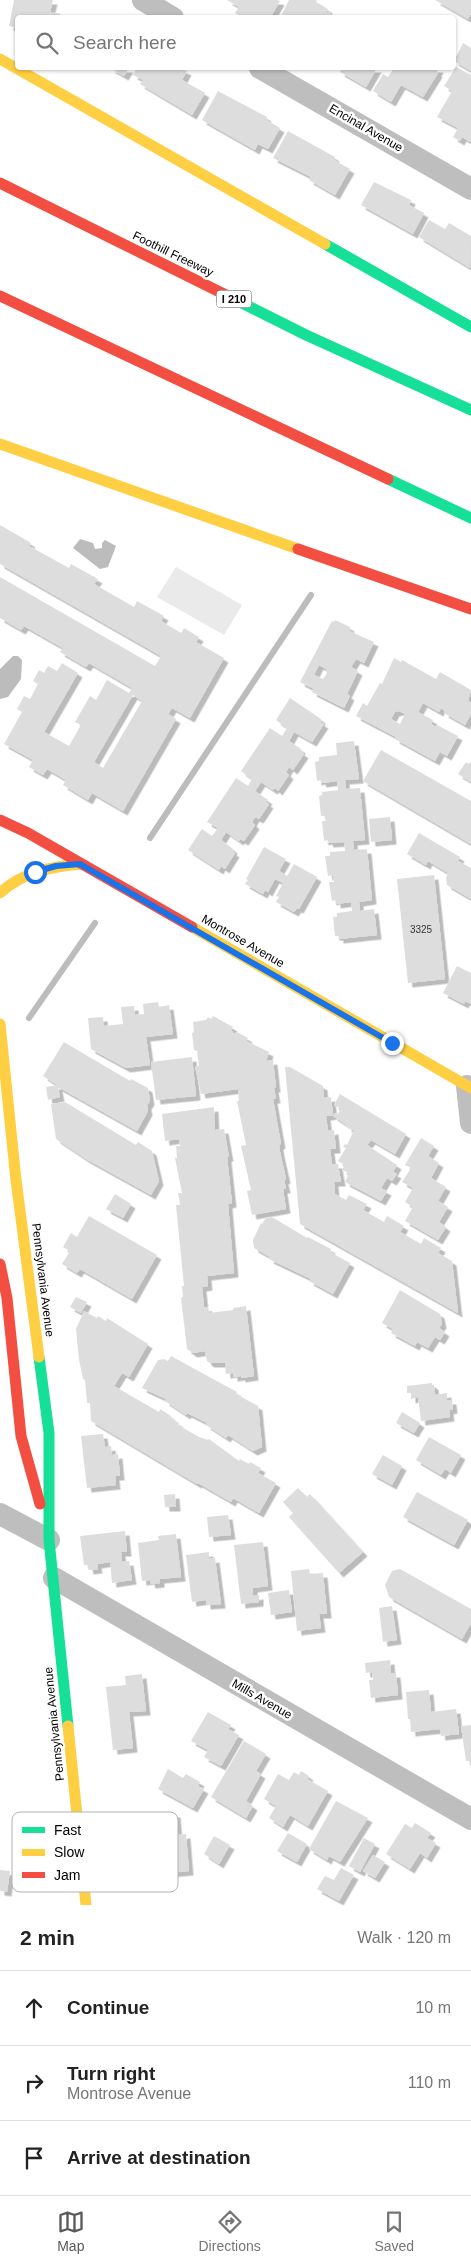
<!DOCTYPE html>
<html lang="en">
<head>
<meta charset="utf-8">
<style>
	:root { --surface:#fff; --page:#f6f6f6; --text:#222; --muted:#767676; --line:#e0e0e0; --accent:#595959 }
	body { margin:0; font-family:Helvetica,sans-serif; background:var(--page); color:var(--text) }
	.stop { position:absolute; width:15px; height:15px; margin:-11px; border:4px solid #1a73e8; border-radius:50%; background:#fff }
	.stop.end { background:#1a73e8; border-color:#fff; box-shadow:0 1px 5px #0008 }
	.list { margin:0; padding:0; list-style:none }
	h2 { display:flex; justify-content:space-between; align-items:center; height:65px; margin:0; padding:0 20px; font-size:21px }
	h2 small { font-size:16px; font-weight:400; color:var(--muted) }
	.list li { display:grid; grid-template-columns:32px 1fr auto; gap:15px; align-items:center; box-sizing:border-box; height:75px; padding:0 20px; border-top:1px solid var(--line) }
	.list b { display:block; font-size:19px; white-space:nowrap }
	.list p { margin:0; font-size:16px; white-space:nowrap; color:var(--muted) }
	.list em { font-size:16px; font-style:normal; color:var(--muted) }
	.icon { flex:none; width:28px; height:28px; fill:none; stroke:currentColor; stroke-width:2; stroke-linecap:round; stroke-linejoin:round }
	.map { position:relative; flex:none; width:471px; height:1905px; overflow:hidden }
	.search { position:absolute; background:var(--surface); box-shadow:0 1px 4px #0004; left:15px; right:15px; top:15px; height:55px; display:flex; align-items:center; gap:12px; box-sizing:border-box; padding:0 18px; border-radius:5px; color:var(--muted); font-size:19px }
	.sheet { height:290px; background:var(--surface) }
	nav { display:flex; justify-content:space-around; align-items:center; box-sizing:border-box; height:70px; border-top:1px solid var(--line); background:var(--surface); font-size:14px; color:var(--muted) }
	nav a { display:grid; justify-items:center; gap:2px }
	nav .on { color:var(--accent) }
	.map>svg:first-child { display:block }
	.green { fill:#eaeaea }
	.water { fill:#bcbcbc }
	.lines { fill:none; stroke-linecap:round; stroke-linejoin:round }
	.stream { stroke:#bcbcbc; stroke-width:6 }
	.building { fill:#ddd; fill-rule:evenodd; filter:url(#shadow) }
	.street { stroke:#bebebe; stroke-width:22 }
	.fast { stroke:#16e098; stroke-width:11 }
	.slow { stroke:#ffcf43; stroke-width:11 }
	.jam { stroke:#f24e42; stroke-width:11 }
	.route { stroke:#1a73e8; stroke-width:6 }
	.labels { text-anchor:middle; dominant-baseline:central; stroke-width:5; stroke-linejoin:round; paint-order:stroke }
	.number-label { font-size:10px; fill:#373737 }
	.shield { fill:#fff; stroke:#4c4c4c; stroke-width:1 }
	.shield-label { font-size:11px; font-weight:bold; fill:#000 }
	.street-label { font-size:12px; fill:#000; stroke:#fff }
	.key { fill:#fff; stroke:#b2b2b2; stroke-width:1 }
	.key-label { font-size:14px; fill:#000 }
</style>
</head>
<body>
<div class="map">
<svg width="471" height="1905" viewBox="0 0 471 1905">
	<defs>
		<filter id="shadow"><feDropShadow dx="4.5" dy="4.5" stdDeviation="0" flood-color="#0004"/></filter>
	</defs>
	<rect width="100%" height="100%" fill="#fff"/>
	<polygon class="green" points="176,567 242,605 224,635 157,597"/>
	<g class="water">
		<polygon points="80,539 93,543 95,549 102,548 102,543 105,540 116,546 108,567 100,569 73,548"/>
		<polygon points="13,656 18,656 22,660 21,679 8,697 0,699 0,669"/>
	</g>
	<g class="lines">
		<g class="stream">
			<polyline points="150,838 311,595"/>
			<polyline points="29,1018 95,923"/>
		</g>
	</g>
	<g class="building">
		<polygon points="14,0 53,0 50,12 61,14 60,18 18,18 18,28 9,26"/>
		<polygon points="227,0 277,0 280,1 270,18 244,18 235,13 239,7"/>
		<polygon points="289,0 317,0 316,2 328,9 326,13 328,12 331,14 330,16 332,18 280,18"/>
		<polygon points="435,0 471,0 471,13 468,19"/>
		<polygon points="463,43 471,48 471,71 454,61"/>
		<polygon points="456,67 471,75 471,142 462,137 460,141 453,137 458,128 437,117 452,91 444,86"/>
		<polygon points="110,68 129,68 124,76"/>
		<polygon points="137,68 180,68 187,71 182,80 205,93 192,115 140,84 143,80 133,75"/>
		<polygon points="343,68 377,68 366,87 340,72"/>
		<polygon points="394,68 439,68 437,72 438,73 423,97 401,85 391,102 373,91 383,74 388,77"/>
		<polygon points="218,91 267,117 266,120 280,128 268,149 258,144 255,150 202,120"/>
		<polygon points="288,131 335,157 334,160 350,169 335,195 309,180 311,177 273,158"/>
		<polygon points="374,182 411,200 409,205 424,213 413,234 361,205"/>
		<polygon points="429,220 445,229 449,223 471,236 470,268 419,237"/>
		<path d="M 0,525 L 31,543 L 29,546 L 69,568 L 71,564 L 98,579 L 94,584 L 134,607 L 137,601 L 164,616 L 161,621 L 181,633 L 184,628 L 199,637 L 196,642 L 224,658 L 190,718 L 172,708 L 168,714 L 176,719 L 123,811 L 92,793 L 88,800 L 63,785 L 66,780 L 47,769 L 43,775 L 29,767 L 33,760 L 4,744 L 22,712 L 17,709 L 24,696 L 30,699 L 38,684 L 33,681 L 39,670 L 44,673 L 48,666 L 57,671 L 62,663 L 78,673 L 44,732 L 69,746 L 81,725 L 75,722 L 90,696 L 96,700 L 107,680 L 129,693 L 132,688 L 89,663 L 86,667 L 60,652 L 63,648 L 24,626 L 21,630 L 0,618 L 0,577 L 155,666 L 161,656 L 0,564 ZM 133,695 L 142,701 L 103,768 L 94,762 Z"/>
		<path d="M 335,620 L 350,627 L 349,631 L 374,642 L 364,663 L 356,659 L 351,667 L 358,671 L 347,694 L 350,696 L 344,708 L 312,692 L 314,689 L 300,682 L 332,621 L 334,622 ZM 319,665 L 326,669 L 327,673 L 323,679 L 314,675 Z"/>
		<path d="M 394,658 L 401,662 L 402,660 L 436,679 L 440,672 L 471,690 L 468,701 L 471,703 L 471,714 L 465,725 L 444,713 L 445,711 L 441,708 L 439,712 L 423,703 L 418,712 L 433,720 L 431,724 L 436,727 L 437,725 L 458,736 L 447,756 L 440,752 L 435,761 L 395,739 L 396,737 L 356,716 L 363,703 L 367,706 L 380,683 L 382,684 ZM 399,711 L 405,714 L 400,724 L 391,719 L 395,712 Z"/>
		<polygon points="290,698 321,719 320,722 324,724 312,742 294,732 289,741 301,749 300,751 304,754 293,770 289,767 286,772 289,775 278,791 275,788 273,790 261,782 255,791 268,800 266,802 269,804 259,819 255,817 252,822 255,825 244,841 240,839 239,841 226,832 221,840 233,849 232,851 235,853 225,869 221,866 219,870 188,850 202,829 212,836 218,828 207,822 236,778 248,786 252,779 241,771 270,728 282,736 287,728 276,720"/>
		<polygon points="354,741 359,779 345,780 346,789 360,788 365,840 353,841 354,850 367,849 372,900 359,902 360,911 374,909 377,935 339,939 339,936 335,936 333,917 337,917 337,913 352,911 351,902 336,904 336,900 332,901 329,882 334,882 333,875 328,876 325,856 330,856 330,852 345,851 344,842 329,843 328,840 324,841 322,821 326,821 325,816 321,816 319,796 322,795 322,792 338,790 337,781 322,783 321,780 317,781 315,762 319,761 319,757 337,755 336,743"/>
		<polygon points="381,750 471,801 471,844 363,781"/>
		<polygon points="471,761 471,782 458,774 466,762 469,764"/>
		<polygon points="390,817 392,840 371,842 369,819"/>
		<polygon points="419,833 460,857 458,861 471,868 471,899 447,885 446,878 448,873 428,861 426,865 407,854"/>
		<polygon points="264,847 286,859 279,871 287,876 294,864 317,877 299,909 297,908 294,912 276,902 279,897 276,896 283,883 275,879 268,892 265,890 263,894 245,884 248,880 246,879"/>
		<polygon points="434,875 445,979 408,983 397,879"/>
		<polygon points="457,966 471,973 471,1004 465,1001 464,1004 443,993"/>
		<polygon points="158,1002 159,1007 169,1005 173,1034 146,1037 150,1065 126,1068 91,1049 88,1018 103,1017 104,1026 123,1024 121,1007 134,1006 135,1015 144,1014 143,1004"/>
		<polygon points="213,1016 233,1027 231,1030 234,1034 237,1032 248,1038 246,1041 269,1052 266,1061 273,1060 276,1088 274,1088 276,1099 273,1099 281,1144 279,1145 280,1152 286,1179 284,1180 286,1189 283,1189 286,1209 252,1215 247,1191 251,1190 241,1146 246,1145 237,1101 239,1101 238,1089 201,1094 195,1066 199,1066 197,1051 194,1050 192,1033 194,1032 193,1022 206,1020 208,1017 211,1019"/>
		<polygon points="64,1042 130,1081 131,1079 148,1088 150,1101 147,1105 148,1111 137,1131 58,1087 60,1097 48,1100 46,1087 57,1085 43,1076"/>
		<polygon points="192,1057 196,1096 156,1100 151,1062"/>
		<polygon points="285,1067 290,1067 323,1086 324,1098 331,1097 333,1115 326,1116 328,1131 334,1130 336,1149 330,1149 332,1164 338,1164 341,1182 334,1182 335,1194 346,1200 349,1195 367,1204 363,1210 384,1222 387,1216 404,1226 400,1232 421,1244 424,1238 441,1248 438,1253 452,1261 458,1313 300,1224"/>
		<polygon points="340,1094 406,1134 395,1154 371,1140 367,1145 397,1165 393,1172 397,1174 392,1181 387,1178 381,1188 387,1191 381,1201 345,1182 349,1173 342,1170 345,1165 338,1161 346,1148 343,1147 345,1144 347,1145 354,1130 347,1128 348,1126 333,1116 335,1113 338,1114 341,1109 334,1105"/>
		<polygon points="65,1102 136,1145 138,1142 152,1151 159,1181 151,1195 86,1159 56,1139 51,1104"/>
		<polygon points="214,1107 215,1130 224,1129 229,1157 227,1157 232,1203 228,1204 234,1273 207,1276 208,1286 202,1287 204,1307 208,1307 209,1313 233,1310 233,1308 246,1306 254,1376 241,1378 241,1376 233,1377 233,1373 226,1374 225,1363 210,1363 207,1361 205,1351 193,1353 187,1349 181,1298 183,1297 182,1286 184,1286 176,1205 180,1205 178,1193 182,1193 175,1158 177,1158 176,1146 180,1146 179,1139 165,1141 162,1114"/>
		<polygon points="421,1138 434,1146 428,1156 439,1163 431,1178 446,1187 438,1201 448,1207 439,1222 446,1227 438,1240 405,1221 413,1207 405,1202 413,1188 402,1182 411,1168 405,1165"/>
		<polygon points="115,1194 131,1204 123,1218 106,1209"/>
		<polygon points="89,1216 157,1255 132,1299 80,1269 77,1273 62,1264 70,1251 63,1247 71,1233 77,1237"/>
		<polygon points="272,1217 307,1238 308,1237 331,1249 330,1252 350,1263 333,1294 309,1281 311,1279 269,1259 270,1257 254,1248 253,1240 261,1223 262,1224 266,1218"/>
		<polygon points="400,1290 440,1314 442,1324 439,1328 445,1332 440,1340 435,1337 428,1348 417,1342 415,1346 391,1333 393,1329 382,1323"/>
		<polygon points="76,1297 87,1302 81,1313 70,1307"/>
		<polygon points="84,1311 97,1318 98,1316 106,1321 107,1318 148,1344 129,1377 122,1373 114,1386 159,1412 160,1409 171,1416 170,1418 179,1423 178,1425 199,1437 208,1440 209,1439 239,1461 240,1459 249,1464 250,1462 261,1468 258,1473 276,1483 259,1513 233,1498 231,1502 198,1483 197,1484 91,1421 90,1403 87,1403 85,1380 83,1379 79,1360 76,1329"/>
		<polygon points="171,1356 237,1392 236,1394 258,1406 262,1447 253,1451 228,1435 226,1438 206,1425 207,1423 187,1413 186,1415 165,1401 166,1399 142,1388 158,1360 164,1359 168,1361"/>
		<polygon points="432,1383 432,1385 434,1385 435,1395 447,1393 447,1400 452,1400 453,1409 449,1410 450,1417 421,1421 418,1397 411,1399 411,1393 407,1393 407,1386"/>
		<polygon points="402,1412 420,1423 414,1433 396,1423"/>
		<polygon points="103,1434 105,1447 111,1446 112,1455 118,1454 120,1476 115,1476 116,1485 87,1488 81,1436"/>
		<polygon points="429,1437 461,1455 451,1473 445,1469 441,1475 416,1460"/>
		<polygon points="383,1455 402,1466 392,1485 372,1474"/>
		<polygon points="298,1488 307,1497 310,1494 363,1552 339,1573 289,1517 293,1513 283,1502"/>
		<polygon points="417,1492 468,1520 454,1545 403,1517"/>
		<polygon points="175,1494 176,1507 165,1507 164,1495"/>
		<polygon points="228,1515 231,1535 209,1537 207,1517"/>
		<polygon points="125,1531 127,1552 121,1552 122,1562 129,1561 132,1580 112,1583 110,1562 97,1564 98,1569 89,1570 88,1565 84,1565 80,1536"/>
		<polygon points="176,1534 181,1577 160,1579 160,1583 151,1584 150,1580 142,1581 138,1543 159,1540 158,1536"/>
		<polygon points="263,1542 268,1586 253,1588 253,1596 259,1595 259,1602 241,1604 234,1545"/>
		<polygon points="209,1552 209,1559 215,1558 221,1604 206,1605 206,1600 192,1602 186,1555"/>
		<polygon points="309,1569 310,1574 323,1573 327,1614 319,1614 321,1628 297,1631 291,1571"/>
		<polygon points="400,1569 471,1609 471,1623 462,1639 389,1597 385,1585 392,1571"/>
		<polygon points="289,1590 292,1612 271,1615 268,1593"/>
		<polygon points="392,1606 397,1640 383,1642 379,1608"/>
		<polygon points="390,1660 391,1673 396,1673 398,1695 371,1698 369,1680 373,1680 372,1672 366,1673 365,1663"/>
		<polygon points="142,1674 146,1711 129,1712 133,1748 113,1750 106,1687 126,1685 125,1676"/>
		<polygon points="429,1690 431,1712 456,1709 459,1734 441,1736 440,1729 411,1732 410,1719 408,1719 406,1692"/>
		<polygon points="208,1712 231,1725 228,1729 239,1735 221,1766 204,1757 208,1750 191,1741"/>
		<polygon points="471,1725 471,1761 466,1761 461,1726"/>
		<polygon points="244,1741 266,1754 256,1771 261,1774 246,1801 253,1806 246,1818 211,1797"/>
		<polygon points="168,1769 183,1778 186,1774 200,1782 198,1786 204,1789 193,1808 158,1789"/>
		<polygon points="301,1771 309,1776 307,1779 328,1791 308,1826 290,1815 283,1827 269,1818 276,1806 264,1799 278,1774 289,1780 294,1772 299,1775"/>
		<polygon points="336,1801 368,1818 340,1862 329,1856 327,1860 309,1849"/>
		<polygon points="176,1813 178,1835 186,1834 189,1871 146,1875 144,1856 135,1857 133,1837 155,1835 153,1815"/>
		<polygon points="415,1823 431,1833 427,1838 436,1843 427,1858 420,1853 410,1869 386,1854 405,1824 412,1828"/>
		<polygon points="288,1833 307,1844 297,1862 277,1851"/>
		<polygon points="214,1836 230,1845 219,1864 204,1854"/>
		<polygon points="364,1838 375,1844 360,1872 349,1866"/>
		<polygon points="373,1855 385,1862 375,1878 363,1871"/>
		<polygon points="341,1868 354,1875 339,1901 317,1889 325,1876 334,1880"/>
		<polygon points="0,1870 10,1871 7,1892 0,1891"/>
	</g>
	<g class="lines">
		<g class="street">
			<polyline points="143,0 173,18"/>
			<polyline points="260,68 471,189"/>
			<polyline points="467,1086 471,1123"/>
			<polyline points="0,1514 49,1540"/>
			<polyline points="54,1578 471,1819"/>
		</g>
		<g class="fast">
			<polyline points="325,244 471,327"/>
			<polyline points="240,302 306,335 471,410"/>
			<polyline points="388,479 471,518"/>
			<polyline points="39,1357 49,1433 49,1540 68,1726"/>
		</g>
		<g class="slow">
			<polyline points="0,59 325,244"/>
			<polyline points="0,444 298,549"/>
			<path d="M 0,893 C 23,872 50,867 80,864"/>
			<polyline points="192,927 471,1088"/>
			<polyline points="0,1024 16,1180 39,1357"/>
			<polyline points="68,1726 86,1905"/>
		</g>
		<g class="jam">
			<polyline points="0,183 240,302"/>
			<polyline points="0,296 388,479"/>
			<polyline points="298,549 471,609"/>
			<polyline points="0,820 28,833 192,927"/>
			<polyline points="0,1264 7,1298 21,1436 40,1504"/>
		</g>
	</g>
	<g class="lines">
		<polyline class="route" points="35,872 56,866 80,864 392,1043"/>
	</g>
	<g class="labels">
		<g class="number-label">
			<text x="421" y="929">3325</text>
		</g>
		<rect class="shield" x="216.5" y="290.5" width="35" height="17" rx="4"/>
		<g class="shield-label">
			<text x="234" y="299">I 210</text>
		</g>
		<g class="street-label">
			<text transform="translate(366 128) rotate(30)">Encinal Avenue</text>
			<text transform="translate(173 254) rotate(26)">Foothill Freeway</text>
			<text transform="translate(243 941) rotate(30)">Montrose Avenue</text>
			<text transform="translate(43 1280) rotate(83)">Pennsylvania Avenue</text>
			<text transform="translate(262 1699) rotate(30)">Mills Avenue</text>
			<text transform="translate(54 1724) rotate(-96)">Pennsylvania Avenue</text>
		</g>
	</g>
	<rect x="12" y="1812" width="166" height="80" rx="8" class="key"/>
	<rect x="22" y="1827" width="23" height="6" fill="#16e098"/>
	<rect x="22" y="1849" width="23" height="7" fill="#ffcf43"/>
	<rect x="22" y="1872" width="23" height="6" fill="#f24e42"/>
	<g class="key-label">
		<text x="54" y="1835">Fast</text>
		<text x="54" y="1857">Slow</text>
		<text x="54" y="1880">Jam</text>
	</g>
</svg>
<div class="stop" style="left:35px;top:872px"></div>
<div class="stop end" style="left:392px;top:1043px"></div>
<div class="search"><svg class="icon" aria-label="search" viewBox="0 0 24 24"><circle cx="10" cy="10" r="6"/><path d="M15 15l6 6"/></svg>Search here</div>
</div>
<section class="sheet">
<h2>2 min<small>Walk · 120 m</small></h2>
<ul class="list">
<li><svg class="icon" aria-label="ahead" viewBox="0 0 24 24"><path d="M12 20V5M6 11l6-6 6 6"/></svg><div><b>Continue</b></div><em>10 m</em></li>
<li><svg class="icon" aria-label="right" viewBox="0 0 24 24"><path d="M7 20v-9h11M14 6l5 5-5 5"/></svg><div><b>Turn right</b><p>Montrose Avenue</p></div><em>110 m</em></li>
<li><svg class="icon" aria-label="arrive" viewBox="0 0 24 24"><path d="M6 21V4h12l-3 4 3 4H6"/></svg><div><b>Arrive at destination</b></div></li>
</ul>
</section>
<nav>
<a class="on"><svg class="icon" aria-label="map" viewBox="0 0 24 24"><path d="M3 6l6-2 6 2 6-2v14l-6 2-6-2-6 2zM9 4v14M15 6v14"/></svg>Map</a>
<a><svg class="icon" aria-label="directions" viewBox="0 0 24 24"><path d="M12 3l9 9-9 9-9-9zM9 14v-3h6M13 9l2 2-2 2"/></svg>Directions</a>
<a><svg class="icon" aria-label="saved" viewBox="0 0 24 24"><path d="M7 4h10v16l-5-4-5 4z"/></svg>Saved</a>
</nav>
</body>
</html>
